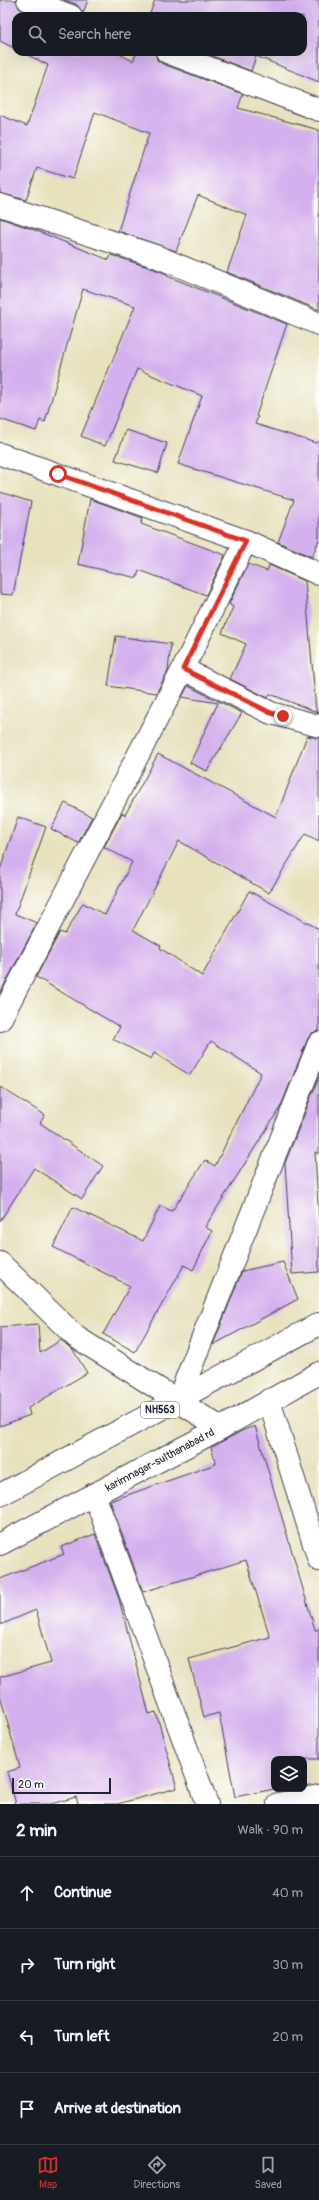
<!DOCTYPE html>
<html lang="en">
<head>
<meta charset="utf-8">
<style>
	:root { --surface:#171b24; --page:#242831; --text:#f1f3f6; --muted:#9ea1a6; --line:#363941; --accent:#d93025 }
	body { margin:0; font-family:Pangolin,sans-serif; background:var(--page); color:var(--text) }
	.controls { position:absolute; right:12px; bottom:12px; display:grid; overflow:hidden; border-radius:8px; box-shadow:0 4px 16px #0002 }
	.controls button { width:36px; height:36px; display:grid; place-items:center; padding:0; border:0; border-bottom:1px solid var(--line); background:var(--surface); color:var(--text); font:20px sans-serif }
	.scale { position:absolute; left:12px; bottom:10px; width:99px; box-sizing:border-box; padding-left:4px; border:2px solid #22223b; border-top:0; font-size:11px; line-height:14px; white-space:nowrap; color:#22223b; -webkit-text-stroke:3px #fdfcf7; paint-order:stroke }
	.stop { position:absolute; width:12px; height:12px; margin:-9px; border:3px solid #d93025; border-radius:50%; background:#fff }
	.stop.end { background:#d93025; border-color:#fff; box-shadow:0 1px 4px #0008 }
	.list { margin:0; padding:0; list-style:none }
	h2 { display:flex; justify-content:space-between; align-items:center; height:52px; margin:0; padding:0 16px; font-size:17px }
	h2 small { font-size:13px; font-weight:400; color:var(--muted) }
	.list li { display:grid; grid-template-columns:26px 1fr auto; gap:12px; align-items:center; box-sizing:border-box; height:72px; padding:0 16px; border-top:1px solid var(--line) }
	.list b { display:block; font-size:15px; white-space:nowrap }
	.list em { font-size:13px; font-style:normal; color:var(--muted) }
	.icon { flex:none; width:22px; height:22px; fill:none; stroke:currentColor; stroke-width:2; stroke-linecap:round; stroke-linejoin:round }
	.map { position:relative; flex:none; width:319px; height:1804px; overflow:hidden }
	.search { position:absolute; background:var(--surface); box-shadow:0 4px 16px #0002; left:12px; right:12px; top:12px; height:44px; display:flex; align-items:center; gap:10px; box-sizing:border-box; padding:0 14px; border-radius:12px; color:var(--muted); font-size:15px }
	.sheet { height:340px; background:var(--surface) }
	nav { display:flex; justify-content:space-around; align-items:center; box-sizing:border-box; height:56px; border-top:1px solid var(--line); background:var(--surface); font-size:11px; color:var(--muted) }
	nav a { display:grid; justify-items:center; gap:2px }
	nav .on { color:var(--accent) }
	.map>svg:first-child { display:block }
	.building { fill:#d4b1ee }
	.lines { fill:none; stroke-linecap:round; stroke-linejoin:round }
	.street-casing { stroke:#403f4f; stroke-width:24 }
	.highway-casing { stroke:#403f4f; stroke-width:24 }
	.street { stroke:#fff; stroke-width:22 }
	.highway { stroke:#fff; stroke-width:22 }
	.route { stroke:#d93025; stroke-width:5 }
	.labels { text-anchor:middle; dominant-baseline:central; stroke-width:3; stroke-linejoin:round; paint-order:stroke }
	.shield { fill:#fdfcf7; stroke:#646373; stroke-width:1 }
	.shield-label { font-size:10px; font-weight:bold; fill:#22223b }
	.street-label { font-size:11px; fill:#22223b; stroke:#fdfcf7 }
</style>
</head>
<body>
<div class="map">
<svg width="319" height="1804" viewBox="0 0 319 1804">
	<rect width="100%" height="100%" fill="#fdfcf7"/>
	<filter id="ink" filterUnits="userSpaceOnUse"><feTurbulence type="fractalNoise" baseFrequency=".025" numOctaves="2"/><feDisplacementMap in="SourceGraphic" scale="8" xChannelSelector="R" yChannelSelector="G"/><feConvolveMatrix kernelMatrix="1 2 1 2 8 2 1 2 1" color-interpolation-filters="sRGB"/></filter>
	<filter id="wash" filterUnits="userSpaceOnUse"><feTurbulence type="fractalNoise" baseFrequency=".012" numOctaves="4" result="noise"/><feDisplacementMap in="SourceGraphic" scale="16" xChannelSelector="R" yChannelSelector="G"/><feGaussianBlur stdDeviation="0.9" result="paint"/><feColorMatrix in="noise" values="0 0 0 0 0 0 0 0 0 0 0 0 0 0 0 0 0 1.4 0 .05"/><feComposite in="paint" operator="in"/></filter>
	<g filter="url(#wash)">
		<rect width="100%" height="100%" fill="#e7e1be"/>
		<g id="blocks">
			<g class="building">
				<polygon points="0,0 16,0 19,8 35,16 16,16 16,49 0,41"/>
				<polygon points="64,0 88,0 83,13 76,4"/>
				<polygon points="155,0 319,0 319,82 256,56 251,71 202,52 303,52 303,16 149,16"/>
				<polygon points="22,52 115,52 133,61 137,52 155,52 157,60 163,64 243,94 238,108 319,130 319,310 227,272 247,215 198,195 176,251 118,231 149,133 95,112 73,179 37,168 26,200 0,193 0,115 27,126 48,65"/>
				<polygon points="0,218 32,229 109,260 111,255 154,269 167,274 167,276 287,324 256,416 258,417 255,424 316,443 319,442 319,540 312,557 278,542 294,500 178,464 202,396 137,369 105,446 81,436 135,306 83,289 45,422 40,420 36,431 0,419"/>
				<polygon points="126,430 167,443 158,473 115,460"/>
				<polygon points="0,492 31,502 13,595 0,594"/>
				<polygon points="90,499 143,518 141,524 225,555 206,595 139,570 137,578 78,564"/>
				<polygon points="248,564 267,571 269,565 305,581 316,711 319,711 319,713 270,694 268,698 230,679 246,644 222,633 233,607 229,604"/>
				<polygon points="116,636 171,644 168,671 156,693 108,686"/>
				<polygon points="188,686 242,713 207,771 190,763 218,703 182,697"/>
				<polygon points="307,736 319,738 319,841 305,834 269,893 179,841 133,930 161,946 160,948 202,976 249,891 319,929 319,1031 312,1033 308,1038 281,1106 205,1227 212,1231 193,1270 184,1265 135,1352 103,1334 130,1286 53,1247 73,1207 143,1241 160,1206 172,1211 205,1160 215,1166 261,1073 211,1041 190,1075 154,1053 151,1059 113,1039 120,1027 36,977 60,932 65,934 83,903 105,915 132,862 104,847 122,813 125,815 158,754 276,817"/>
				<polygon points="65,803 92,817 78,843 51,829"/>
				<polygon points="18,817 46,827 15,914 37,923 0,993 0,870"/>
				<polygon points="319,1077 319,1154 315,1152 319,1223 319,1272 292,1274 285,1163"/>
				<polygon points="0,1087 45,1115 40,1123 103,1166 82,1199 34,1168 0,1221"/>
				<polygon points="283,1262 298,1299 213,1345 242,1271"/>
				<polygon points="38,1324 40,1353 61,1340 73,1350 87,1373 28,1408 30,1415 0,1426 0,1327"/>
				<polygon points="255,1426 315,1630 319,1629 319,1759 274,1759 274,1789 235,1797 219,1713 204,1717 189,1659 270,1637 246,1560 143,1592 110,1501 216,1464 211,1447 244,1430"/>
				<polygon points="95,1534 119,1599 149,1714 156,1712 177,1788 117,1804 78,1804 76,1797 51,1804 16,1804 7,1772 20,1768 0,1695 0,1677 51,1663 36,1610 0,1625 0,1579 64,1554 61,1547"/>
			</g>
		</g>
	</g>
	<g filter="url(#ink)">
		<use href="#blocks" fill-opacity="0" stroke="#403f4f" stroke-width="1"/>
		<g class="lines">
			<defs>
				<g id="street">
					<polyline points="28,0 71,16"/>
					<polyline points="167,52 319,110"/>
					<polyline points="0,205 158,257 319,324"/>
					<polyline points="0,454 246,541"/>
					<polyline points="183,669 271,713 319,726"/>
					<polyline points="0,1020 183,669 246,541 319,574"/>
					<polyline points="0,1263 76,1337 221,1428"/>
					<polyline points="178,1400 319,1043"/>
					<polyline points="269,1400 319,1560"/>
					<polyline points="94,1494 207,1804"/>
					<polyline points="278,1804 319,1796"/>
				</g>
				<g id="highway">
					<polyline points="0,1495 319,1324"/>
					<polyline points="0,1544 221,1428 319,1373"/>
				</g>
			</defs>
			<use href="#street" class="street-casing"/>
			<use href="#highway" class="highway-casing"/>
			<use href="#street" class="street"/>
			<use href="#highway" class="highway"/>
		</g>
	</g>
	<g class="lines" filter="url(#ink)">
		<polyline class="route" points="58,474 246,541 183,669 271,713 283,716"/>
	</g>
	<g class="labels">
		<rect class="shield" x="141" y="1402" width="38" height="16" rx="3"/>
		<g class="shield-label">
			<text x="160" y="1410">NH563</text>
		</g>
		<g class="street-label">
			<text transform="translate(160 1460) rotate(-28)">karimnagar-sulthanabad rd</text>
		</g>
	</g>
</svg>
<div class="controls">
<button><svg class="icon" aria-label="layers" viewBox="0 0 24 24"><path d="M12 4l9 5-9 5-9-5zM3 14l9 5 9-5"/></svg></button>
</div>
<div class="scale">20 m</div>
<div class="stop" style="left:58px;top:474px"></div>
<div class="stop end" style="left:283px;top:716px"></div>
<div class="search"><svg class="icon" aria-label="search" viewBox="0 0 24 24"><circle cx="10" cy="10" r="6"/><path d="M15 15l6 6"/></svg>Search here</div>
</div>
<section class="sheet">
<h2>2 min<small>Walk · 90 m</small></h2>
<ul class="list">
<li><svg class="icon" aria-label="ahead" viewBox="0 0 24 24"><path d="M12 20V5M6 11l6-6 6 6"/></svg><div><b>Continue</b></div><em>40 m</em></li>
<li><svg class="icon" aria-label="right" viewBox="0 0 24 24"><path d="M7 20v-9h11M14 6l5 5-5 5"/></svg><div><b>Turn right</b></div><em>30 m</em></li>
<li><svg class="icon" aria-label="left" viewBox="0 0 24 24"><path d="M17 20v-9H6M10 6l-5 5 5 5"/></svg><div><b>Turn left</b></div><em>20 m</em></li>
<li><svg class="icon" aria-label="arrive" viewBox="0 0 24 24"><path d="M6 21V4h12l-3 4 3 4H6"/></svg><div><b>Arrive at destination</b></div></li>
</ul>
</section>
<nav>
<a class="on"><svg class="icon" aria-label="map" viewBox="0 0 24 24"><path d="M3 6l6-2 6 2 6-2v14l-6 2-6-2-6 2zM9 4v14M15 6v14"/></svg>Map</a>
<a><svg class="icon" aria-label="directions" viewBox="0 0 24 24"><path d="M12 3l9 9-9 9-9-9zM9 14v-3h6M13 9l2 2-2 2"/></svg>Directions</a>
<a><svg class="icon" aria-label="saved" viewBox="0 0 24 24"><path d="M7 4h10v16l-5-4-5 4z"/></svg>Saved</a>
</nav>
</body>
</html>
